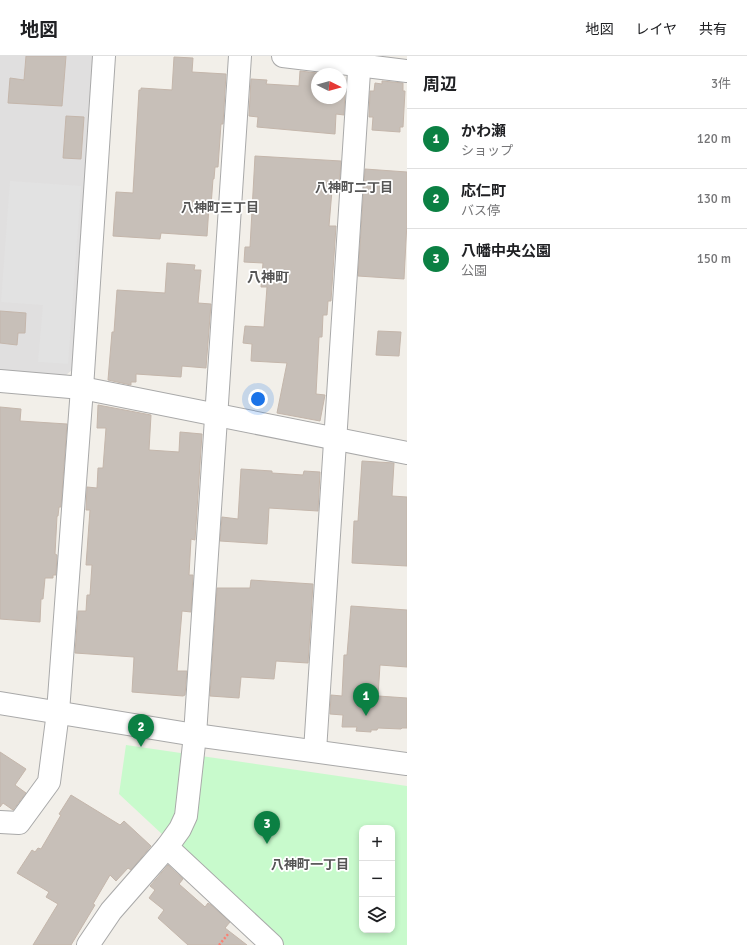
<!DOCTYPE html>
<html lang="ja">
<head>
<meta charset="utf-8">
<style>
	:root { --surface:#fff; --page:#f2f2f2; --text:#202124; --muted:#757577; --line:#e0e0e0; --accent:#0b8043 }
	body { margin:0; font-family:Signika,"Noto Sans JP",sans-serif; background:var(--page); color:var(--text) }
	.controls { position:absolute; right:12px; bottom:12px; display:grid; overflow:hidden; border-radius:8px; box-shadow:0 2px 6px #0003 }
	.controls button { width:36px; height:36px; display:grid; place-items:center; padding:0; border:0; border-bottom:1px solid var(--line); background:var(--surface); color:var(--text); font:20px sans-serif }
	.compass { position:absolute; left:311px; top:12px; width:36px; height:36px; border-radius:50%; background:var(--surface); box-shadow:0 2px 6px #0003; rotate:95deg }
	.you { position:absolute; left:258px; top:343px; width:14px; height:14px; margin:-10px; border:3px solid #fff; border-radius:50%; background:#1a73e8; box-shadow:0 0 0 6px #1a73e833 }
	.badge { display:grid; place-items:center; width:26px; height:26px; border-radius:50%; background:var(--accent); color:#fff; font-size:13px; font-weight:700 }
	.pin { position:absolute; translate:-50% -33px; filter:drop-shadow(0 1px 2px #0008) }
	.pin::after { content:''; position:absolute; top:21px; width:14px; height:12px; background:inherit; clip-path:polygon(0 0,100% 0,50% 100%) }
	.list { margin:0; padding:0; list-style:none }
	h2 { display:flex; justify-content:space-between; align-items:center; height:52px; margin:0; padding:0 16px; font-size:17px }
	h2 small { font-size:13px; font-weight:400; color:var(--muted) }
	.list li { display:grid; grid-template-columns:26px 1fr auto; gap:12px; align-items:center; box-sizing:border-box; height:60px; padding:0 16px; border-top:1px solid var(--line) }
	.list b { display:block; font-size:15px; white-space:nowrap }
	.list p { margin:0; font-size:13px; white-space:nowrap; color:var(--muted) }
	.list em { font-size:13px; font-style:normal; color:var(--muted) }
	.icon { flex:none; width:22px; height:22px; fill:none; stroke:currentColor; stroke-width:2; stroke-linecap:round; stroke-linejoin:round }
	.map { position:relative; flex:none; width:407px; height:889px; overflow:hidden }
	header { display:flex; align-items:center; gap:24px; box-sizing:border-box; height:56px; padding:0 20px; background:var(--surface); border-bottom:1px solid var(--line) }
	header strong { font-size:19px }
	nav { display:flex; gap:22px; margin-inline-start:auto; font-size:14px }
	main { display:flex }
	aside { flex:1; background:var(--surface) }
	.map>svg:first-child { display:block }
	.residential { fill:#e0dfdf }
	.park { fill:#c8facc; fill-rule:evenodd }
	.parking { fill:#e2e2e2 }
	.building { fill:#c7bfb8; stroke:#c4b6ab }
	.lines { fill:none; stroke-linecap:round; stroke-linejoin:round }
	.minor-casing { stroke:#a9a9a9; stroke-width:24 }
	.path { stroke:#fa8072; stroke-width:2.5; stroke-dasharray:2 2; stroke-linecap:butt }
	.minor { stroke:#fff; stroke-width:22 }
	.labels { text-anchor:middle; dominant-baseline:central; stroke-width:3.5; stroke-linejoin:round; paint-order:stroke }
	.neighbourhood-label { font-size:13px; font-weight:bold; fill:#555; stroke:#fff }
	.quarter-label { font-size:14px; font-weight:bold; fill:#555; stroke:#fff }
</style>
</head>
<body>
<header>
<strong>地図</strong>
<nav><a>地図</a><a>レイヤ</a><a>共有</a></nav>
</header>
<main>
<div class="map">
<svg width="407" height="889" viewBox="0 0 407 889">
	<rect width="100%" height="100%" fill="#f2efe9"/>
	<polygon class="residential" points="0,0 93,0 72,314 66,319 0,314"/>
	<path class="park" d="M 126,689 L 407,730 L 407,889 L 281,889 L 119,738 ZM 362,772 L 392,772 L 392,874 L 362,874 Z"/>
	<polygon class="parking" points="10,125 81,130 68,308 38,306 43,249 1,246"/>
	<g class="building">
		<polygon points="26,0 66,0 62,50 8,47 10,22 24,24"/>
		<polygon points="174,1 193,2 192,16 226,18 223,68 221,68 218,111 215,111 214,123 213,123 211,150 209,150 207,180 161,177 160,183 113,180 116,136 133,137 139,34 141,34 141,32 172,34"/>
		<polygon points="300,15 317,17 317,42 341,42 341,33 345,33 344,59 336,58 335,78 257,71 258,61 249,60 251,23 267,24 266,28 299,30"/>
		<polygon points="382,25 403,27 403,35 405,35 403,71 400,71 400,76 372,74 373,61 369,61 370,35 374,35 375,27 382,28"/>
		<polygon points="66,60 84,61 81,103 63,102"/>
		<polygon points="255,100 341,105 339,135 332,134 329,170 336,170 331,245 328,245 327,259 323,259 322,281 319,281 316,338 325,339 320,365 277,357 287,307 251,305 252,288 243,287 245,270 264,271 267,231 261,231 263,207 244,206 245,191 250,191"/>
		<polygon points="365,113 407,116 407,166 404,223 358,220"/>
		<polygon points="167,207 195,209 194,214 201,214 198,247 211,248 206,312 182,310 181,321 136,318 136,326 131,326 131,329 108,324 112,276 114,276 117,234 165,237"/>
		<polygon points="0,255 26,257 25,277 18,277 17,289 0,287"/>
		<polygon points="378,275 401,276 399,300 376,299"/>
		<polygon points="98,349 151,359 149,394 179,396 180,376 202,378 195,484 191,483 189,519 193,519 191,556 182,555 177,615 187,615 185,639 183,640 132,636 134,601 75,597 78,555 86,555 87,539 90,539 92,509 86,509 90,454 86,454 87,431 97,432 98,412 103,412 106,372 97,372"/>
		<polygon points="0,351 21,353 20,365 67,368 61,451 59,451 58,460 57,460 55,498 57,499 56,519 53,519 53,522 45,522 43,543 41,543 40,566 0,563"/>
		<polygon points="362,405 394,407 392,440 407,441 407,510 352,507 354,465 358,465"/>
		<polygon points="241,413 272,415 272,417 303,419 304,415 320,416 318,455 269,452 267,488 220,485 222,461 238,463"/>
		<polygon points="251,524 313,528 308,607 276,605 274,623 241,621 239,642 210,640 217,532 250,532"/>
		<polygon points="351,550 407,554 407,611 380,609 378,640 407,642 407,672 402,672 401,673 378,672 377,674 371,674 371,676 356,675 357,671 342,671 343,659 330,658 331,639 342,640 344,599 347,599"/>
		<polygon points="0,696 26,713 15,729 26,737 13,754 3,747 0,751"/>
		<polygon points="71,739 120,769 124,765 151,790 131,814 128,812 116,825 110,819 93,848 95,849 71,889 33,889 58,848 46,841 49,836 17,817 32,794 35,796 38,792 41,793 61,759 59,758"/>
		<polygon points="168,809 183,823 179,828 205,851 208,847 211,849 230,866 225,872 247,889 188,889 158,862 164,854 149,842 155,834 150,830"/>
	</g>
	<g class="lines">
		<defs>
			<g id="minor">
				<polyline points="283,0 407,15"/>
				<polyline points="0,325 82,332 407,397"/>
				<polyline points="0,647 195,679 407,708"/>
				<polyline points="315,695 360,0"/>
				<polyline points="0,766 19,767 49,726 58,656 82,332 104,0"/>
				<polyline points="167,791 272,889"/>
				<polyline points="88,889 111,855 167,791 180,773 186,760 195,679 240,0"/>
			</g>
		</defs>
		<use href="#minor" class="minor-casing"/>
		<polyline class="path" points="219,889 229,877"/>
		<use href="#minor" class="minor"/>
	</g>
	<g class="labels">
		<g class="neighbourhood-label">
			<text x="354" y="132">八神町二丁目</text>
			<text x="220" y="152">八神町三丁目</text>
			<text x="310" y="809">八神町一丁目</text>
		</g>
		<g class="quarter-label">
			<text x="268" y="221">八神町</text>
		</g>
	</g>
</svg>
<div class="controls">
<button>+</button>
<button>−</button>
<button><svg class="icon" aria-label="layers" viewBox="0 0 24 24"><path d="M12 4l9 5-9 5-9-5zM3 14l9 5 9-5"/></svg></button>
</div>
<svg class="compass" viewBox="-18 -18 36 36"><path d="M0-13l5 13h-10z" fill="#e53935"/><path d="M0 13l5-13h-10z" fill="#757577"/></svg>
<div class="you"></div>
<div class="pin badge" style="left:366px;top:660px">1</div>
<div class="pin badge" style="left:141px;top:691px">2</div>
<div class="pin badge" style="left:267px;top:788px">3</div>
</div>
<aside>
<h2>周辺<small>3件</small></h2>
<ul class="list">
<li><span class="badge">1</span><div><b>かわ瀬</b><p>ショップ</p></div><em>120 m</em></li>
<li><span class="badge">2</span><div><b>応仁町</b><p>バス停</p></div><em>130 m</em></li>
<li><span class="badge">3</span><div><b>八幡中央公園</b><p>公園</p></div><em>150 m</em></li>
</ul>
</aside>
</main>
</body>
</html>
